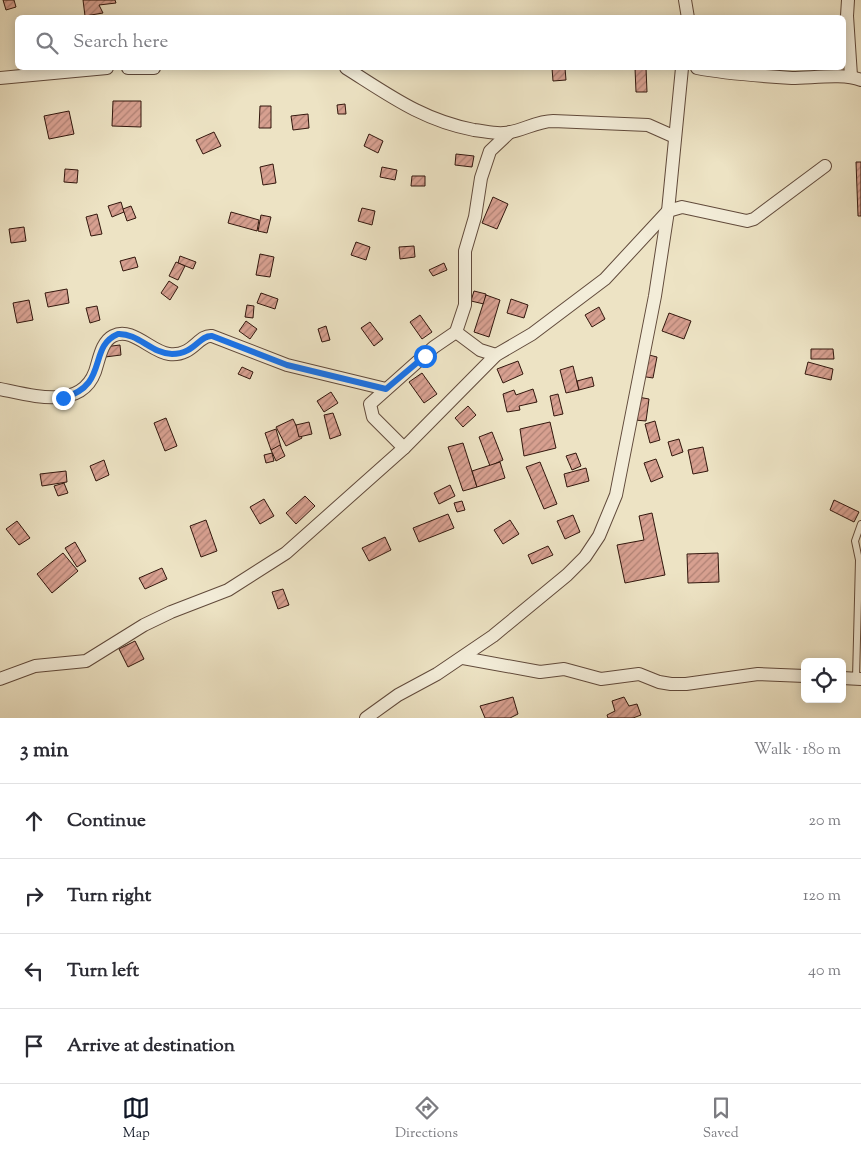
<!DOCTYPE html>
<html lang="en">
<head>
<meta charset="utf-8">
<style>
	:root { --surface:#fff; --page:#f2f2f3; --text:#2b2b33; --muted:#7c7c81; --line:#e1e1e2; --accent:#111827 }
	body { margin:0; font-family:"Sorts Mill Goudy",serif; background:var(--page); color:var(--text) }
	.controls { position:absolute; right:15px; bottom:15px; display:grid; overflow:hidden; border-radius:8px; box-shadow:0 2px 12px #0003 }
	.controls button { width:45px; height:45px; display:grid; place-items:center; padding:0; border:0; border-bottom:1px solid var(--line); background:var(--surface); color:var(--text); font:25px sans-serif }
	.stop { position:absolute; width:15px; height:15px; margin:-11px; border:4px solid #1a73e8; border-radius:50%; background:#fff }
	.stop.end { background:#1a73e8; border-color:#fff; box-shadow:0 1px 5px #0008 }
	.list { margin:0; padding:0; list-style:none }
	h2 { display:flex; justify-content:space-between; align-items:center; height:65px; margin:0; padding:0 20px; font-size:21px }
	h2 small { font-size:16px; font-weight:400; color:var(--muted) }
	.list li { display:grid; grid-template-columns:32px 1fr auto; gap:15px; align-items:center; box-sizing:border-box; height:75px; padding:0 20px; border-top:1px solid var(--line) }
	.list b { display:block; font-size:19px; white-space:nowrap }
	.list em { font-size:16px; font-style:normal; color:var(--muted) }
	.icon { flex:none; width:28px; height:28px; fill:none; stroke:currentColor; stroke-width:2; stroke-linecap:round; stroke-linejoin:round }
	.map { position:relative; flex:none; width:861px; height:718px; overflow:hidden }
	.search { position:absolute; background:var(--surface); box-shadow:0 2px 12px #0003; left:15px; right:15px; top:15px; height:55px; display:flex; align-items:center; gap:12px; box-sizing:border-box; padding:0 18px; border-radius:8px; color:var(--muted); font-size:19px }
	.sheet { height:365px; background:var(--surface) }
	nav { display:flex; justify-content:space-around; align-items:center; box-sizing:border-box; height:70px; border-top:1px solid var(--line); background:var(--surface); font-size:14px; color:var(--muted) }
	nav a { display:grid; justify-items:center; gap:2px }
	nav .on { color:var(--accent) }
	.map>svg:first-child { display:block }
	.building { fill:url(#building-hatch); stroke:#32170d }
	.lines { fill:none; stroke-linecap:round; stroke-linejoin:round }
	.service-casing { stroke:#614a3b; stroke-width:8 }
	.minor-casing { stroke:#614a3b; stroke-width:14 }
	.service { stroke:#f3edd9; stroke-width:6 }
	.minor { stroke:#f3edd9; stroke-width:12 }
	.route { stroke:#1a73e8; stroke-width:6 }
</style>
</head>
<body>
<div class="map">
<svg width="861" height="718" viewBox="0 0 861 718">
	<defs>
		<pattern id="building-hatch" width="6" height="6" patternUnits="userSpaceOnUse" patternTransform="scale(1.25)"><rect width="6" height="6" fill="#d7a090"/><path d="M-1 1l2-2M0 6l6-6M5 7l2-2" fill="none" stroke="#af8174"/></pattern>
	</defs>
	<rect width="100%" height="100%" fill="#ede3c4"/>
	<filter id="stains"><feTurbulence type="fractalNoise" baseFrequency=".004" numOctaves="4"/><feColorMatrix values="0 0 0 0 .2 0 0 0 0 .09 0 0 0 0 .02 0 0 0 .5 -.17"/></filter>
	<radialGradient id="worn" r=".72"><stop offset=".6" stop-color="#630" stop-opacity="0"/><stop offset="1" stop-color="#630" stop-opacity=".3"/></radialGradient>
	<g class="building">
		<polygon points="3,0 14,0 16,7 6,10"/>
		<polygon points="83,0 115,0 116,3 99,5 103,13 85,16"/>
		<polygon points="552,68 565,68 566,80 553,81"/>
		<polygon points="635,68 646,68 647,92 636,92"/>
		<polygon points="113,101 141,101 141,127 112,126"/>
		<polygon points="345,104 346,114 338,114 337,105"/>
		<polygon points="260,106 271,106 271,128 259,128"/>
		<polygon points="69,111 74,134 49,139 44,116"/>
		<polygon points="308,114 309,128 293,130 291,116"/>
		<polygon points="214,132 221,146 203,154 196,140"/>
		<polygon points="369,134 383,141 378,153 364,146"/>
		<polygon points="456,154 474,156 472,167 455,165"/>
		<polygon points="856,162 861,162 861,216 858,216"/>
		<polygon points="273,164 276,183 263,185 260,167"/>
		<polygon points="382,167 397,170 395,180 380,177"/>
		<polygon points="65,169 78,170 77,183 64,182"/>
		<polygon points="412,176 425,176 425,186 411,186"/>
		<polygon points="493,197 508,204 497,229 482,223"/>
		<polygon points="121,202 124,212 112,217 108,206"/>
		<polygon points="131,206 136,218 127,221 123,209"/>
		<polygon points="362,208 375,211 372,225 358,221"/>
		<polygon points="231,212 259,220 257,231 228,223"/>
		<polygon points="97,214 102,234 91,236 86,217"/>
		<polygon points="261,215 271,217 267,233 258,231"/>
		<polygon points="24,227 26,241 11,243 9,229"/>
		<polygon points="356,242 370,247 366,260 351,255"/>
		<polygon points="414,246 415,257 400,259 399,247"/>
		<polygon points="260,254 274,257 270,277 256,275"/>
		<polygon points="180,256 196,262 193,269 178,263"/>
		<polygon points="135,257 138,267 123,271 120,261"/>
		<polygon points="176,262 185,266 178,280 169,276"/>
		<polygon points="444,263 447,270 433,276 429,270"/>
		<polygon points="169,281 178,287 170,300 161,293"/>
		<polygon points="67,289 69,303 48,307 45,293"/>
		<polygon points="474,291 486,294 484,304 471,301"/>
		<polygon points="261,293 278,299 275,309 257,303"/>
		<polygon points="486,295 500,300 489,337 474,332"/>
		<polygon points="511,299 528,305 524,318 507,313"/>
		<polygon points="29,300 33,320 17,323 13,303"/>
		<polygon points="247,305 254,306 253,318 245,317"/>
		<polygon points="97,306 100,320 90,323 86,308"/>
		<polygon points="599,307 605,319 592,327 585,315"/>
		<polygon points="669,313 691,321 684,339 662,331"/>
		<polygon points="420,315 432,332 422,339 410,322"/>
		<polygon points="246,321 257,329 250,339 239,331"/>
		<polygon points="370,322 383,339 374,346 361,328"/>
		<polygon points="326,326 330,340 322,342 318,329"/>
		<polygon points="120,345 121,355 105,357 104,347"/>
		<polygon points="811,349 833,349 834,359 811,359"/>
		<polygon points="645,354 657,357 653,378 640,376"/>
		<polygon points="518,361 523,374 503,383 497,369"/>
		<polygon points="808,362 833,369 831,380 805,374"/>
		<polygon points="573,366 579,390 566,393 560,370"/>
		<polygon points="242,367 253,372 250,379 238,374"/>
		<polygon points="422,373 437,394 424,403 409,382"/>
		<polygon points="592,377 594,386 579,390 577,381"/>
		<polygon points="533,389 537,402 519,406 520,410 507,412 503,394 514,390 516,395"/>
		<polygon points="331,392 338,403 324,412 317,401"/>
		<polygon points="558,394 563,414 554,416 550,396"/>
		<polygon points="638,397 649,399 646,421 635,420"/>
		<polygon points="468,406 476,415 463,427 455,418"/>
		<polygon points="333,413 341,435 330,439 324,415"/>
		<polygon points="166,418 177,446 165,451 154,423"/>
		<polygon points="293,419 302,438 286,446 276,427"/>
		<polygon points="655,421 660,440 650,443 645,424"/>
		<polygon points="309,422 312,434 299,437 296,425"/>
		<polygon points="550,422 556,448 524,456 520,429"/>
		<polygon points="276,429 281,447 271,450 265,433"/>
		<polygon points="492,432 503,460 490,466 479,437"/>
		<polygon points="679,439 683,452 672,456 668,442"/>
		<polygon points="463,443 477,487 463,491 448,447"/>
		<polygon points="280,445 285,456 276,461 271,450"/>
		<polygon points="703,447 708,471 693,474 688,450"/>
		<polygon points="272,453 274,461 266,463 264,455"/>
		<polygon points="576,453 581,466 572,470 566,456"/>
		<polygon points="656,459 663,477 651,482 644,463"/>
		<polygon points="104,460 109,475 96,481 90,466"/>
		<polygon points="500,462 505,478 477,487 472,471"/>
		<polygon points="540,462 557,504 544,509 526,467"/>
		<polygon points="586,468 589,481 567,487 564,474"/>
		<polygon points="66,471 67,482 42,486 40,474"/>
		<polygon points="64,483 68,493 58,496 54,486"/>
		<polygon points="450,485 455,496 439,504 434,493"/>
		<polygon points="305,496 315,506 296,524 286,513"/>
		<polygon points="264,499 274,516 260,524 250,507"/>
		<polygon points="834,500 859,512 854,522 830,510"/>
		<polygon points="462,501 465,510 457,512 454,503"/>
		<polygon points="652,513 665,575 625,583 617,545 644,540 639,516"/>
		<polygon points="448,514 454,528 419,542 413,528"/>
		<polygon points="573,515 580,532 565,539 557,521"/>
		<polygon points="206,520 217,551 201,557 190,526"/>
		<polygon points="510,520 519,534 503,544 494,530"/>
		<polygon points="17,521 30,538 19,545 6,529"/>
		<polygon points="385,537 391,550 369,561 362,548"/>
		<polygon points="75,542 86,561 77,567 65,548"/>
		<polygon points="548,546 553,555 532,564 528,555"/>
		<polygon points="63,553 78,571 52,593 37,574"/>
		<polygon points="718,553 719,582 688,583 687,554"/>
		<polygon points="162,568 167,579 145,589 139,578"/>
		<polygon points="283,589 289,605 278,609 272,592"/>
		<polygon points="135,641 144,659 128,667 119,649"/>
		<polygon points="513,697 518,714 510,718 485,718 480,706"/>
		<polygon points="624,697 629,706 637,704 641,715 633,718 608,718 607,715 615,711 612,701"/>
	</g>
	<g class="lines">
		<defs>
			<polyline id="service" points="856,678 859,560 855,541 861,524"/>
			<g id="minor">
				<polyline points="685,0 688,18"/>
				<polyline points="848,0 847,16 851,76"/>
				<polyline points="128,68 154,68"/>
				<path d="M 346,68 C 389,95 422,120 474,130 C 484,131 494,134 504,133 C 521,132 536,121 553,121 L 648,125 L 675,137"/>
				<path d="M 697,68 C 728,74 760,76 792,78 C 812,78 844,73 861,80"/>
				<polyline points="0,78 107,68"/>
				<polyline points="456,332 480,350 496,355"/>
				<path d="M 0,389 C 34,396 86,412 97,365 C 100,355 103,341 113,336 C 132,326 151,352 169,354 C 193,357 198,334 212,336 L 287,365 L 386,389"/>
				<polyline points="404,448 373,417 370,404 434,347 456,332 465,305 465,251 475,217 481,178 490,151 510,132"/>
				<polyline points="463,658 540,672 564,669 601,679 639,674 659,682 671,684 686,684 758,674 805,676"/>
				<polyline points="842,678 861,679"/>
				<polyline points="0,679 35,666 86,661 144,625 171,612 228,590 286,553 404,448 496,355 532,334 605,279 668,211 682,207 747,221 754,219 825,166"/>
				<polyline points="366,718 398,695 437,674 493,636 567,575 585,557 599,536 616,495 655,296 668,211 682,68"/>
			</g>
		</defs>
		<use href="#service" class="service-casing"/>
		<use href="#minor" class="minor-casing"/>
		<use href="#service" class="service"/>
		<use href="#minor" class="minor"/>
	</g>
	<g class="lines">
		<path class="route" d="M 63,398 C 110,385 87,347 118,334 C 138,333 152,354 172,354 C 195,354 199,335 212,336 L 287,365 L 386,389 L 425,356"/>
	</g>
	<rect width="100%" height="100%" filter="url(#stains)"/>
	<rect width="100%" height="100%" fill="url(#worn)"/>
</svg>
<div class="controls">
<button><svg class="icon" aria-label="locate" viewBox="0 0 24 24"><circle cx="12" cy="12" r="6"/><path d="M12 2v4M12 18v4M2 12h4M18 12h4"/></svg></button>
</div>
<div class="stop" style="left:425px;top:356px"></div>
<div class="stop end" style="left:63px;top:398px"></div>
<div class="search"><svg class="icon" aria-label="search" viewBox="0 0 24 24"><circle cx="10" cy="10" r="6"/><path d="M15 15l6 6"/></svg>Search here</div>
</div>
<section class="sheet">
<h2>3 min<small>Walk · 180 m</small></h2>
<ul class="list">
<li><svg class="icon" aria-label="ahead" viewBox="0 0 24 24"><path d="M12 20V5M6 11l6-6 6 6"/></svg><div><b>Continue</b></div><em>20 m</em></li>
<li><svg class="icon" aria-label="right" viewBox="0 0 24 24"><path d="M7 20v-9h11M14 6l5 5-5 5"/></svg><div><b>Turn right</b></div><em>120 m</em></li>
<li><svg class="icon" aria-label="left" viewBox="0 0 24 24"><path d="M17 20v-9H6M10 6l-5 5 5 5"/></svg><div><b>Turn left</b></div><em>40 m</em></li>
<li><svg class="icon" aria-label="arrive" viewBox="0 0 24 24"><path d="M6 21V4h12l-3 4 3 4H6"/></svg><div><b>Arrive at destination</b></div></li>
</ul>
</section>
<nav>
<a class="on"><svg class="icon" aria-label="map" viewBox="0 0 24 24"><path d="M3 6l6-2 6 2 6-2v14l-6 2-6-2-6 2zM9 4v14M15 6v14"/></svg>Map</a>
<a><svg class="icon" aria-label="directions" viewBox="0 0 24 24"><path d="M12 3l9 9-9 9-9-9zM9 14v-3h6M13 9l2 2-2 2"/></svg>Directions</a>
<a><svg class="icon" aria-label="saved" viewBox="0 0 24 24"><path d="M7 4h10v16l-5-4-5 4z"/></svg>Saved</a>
</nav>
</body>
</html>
